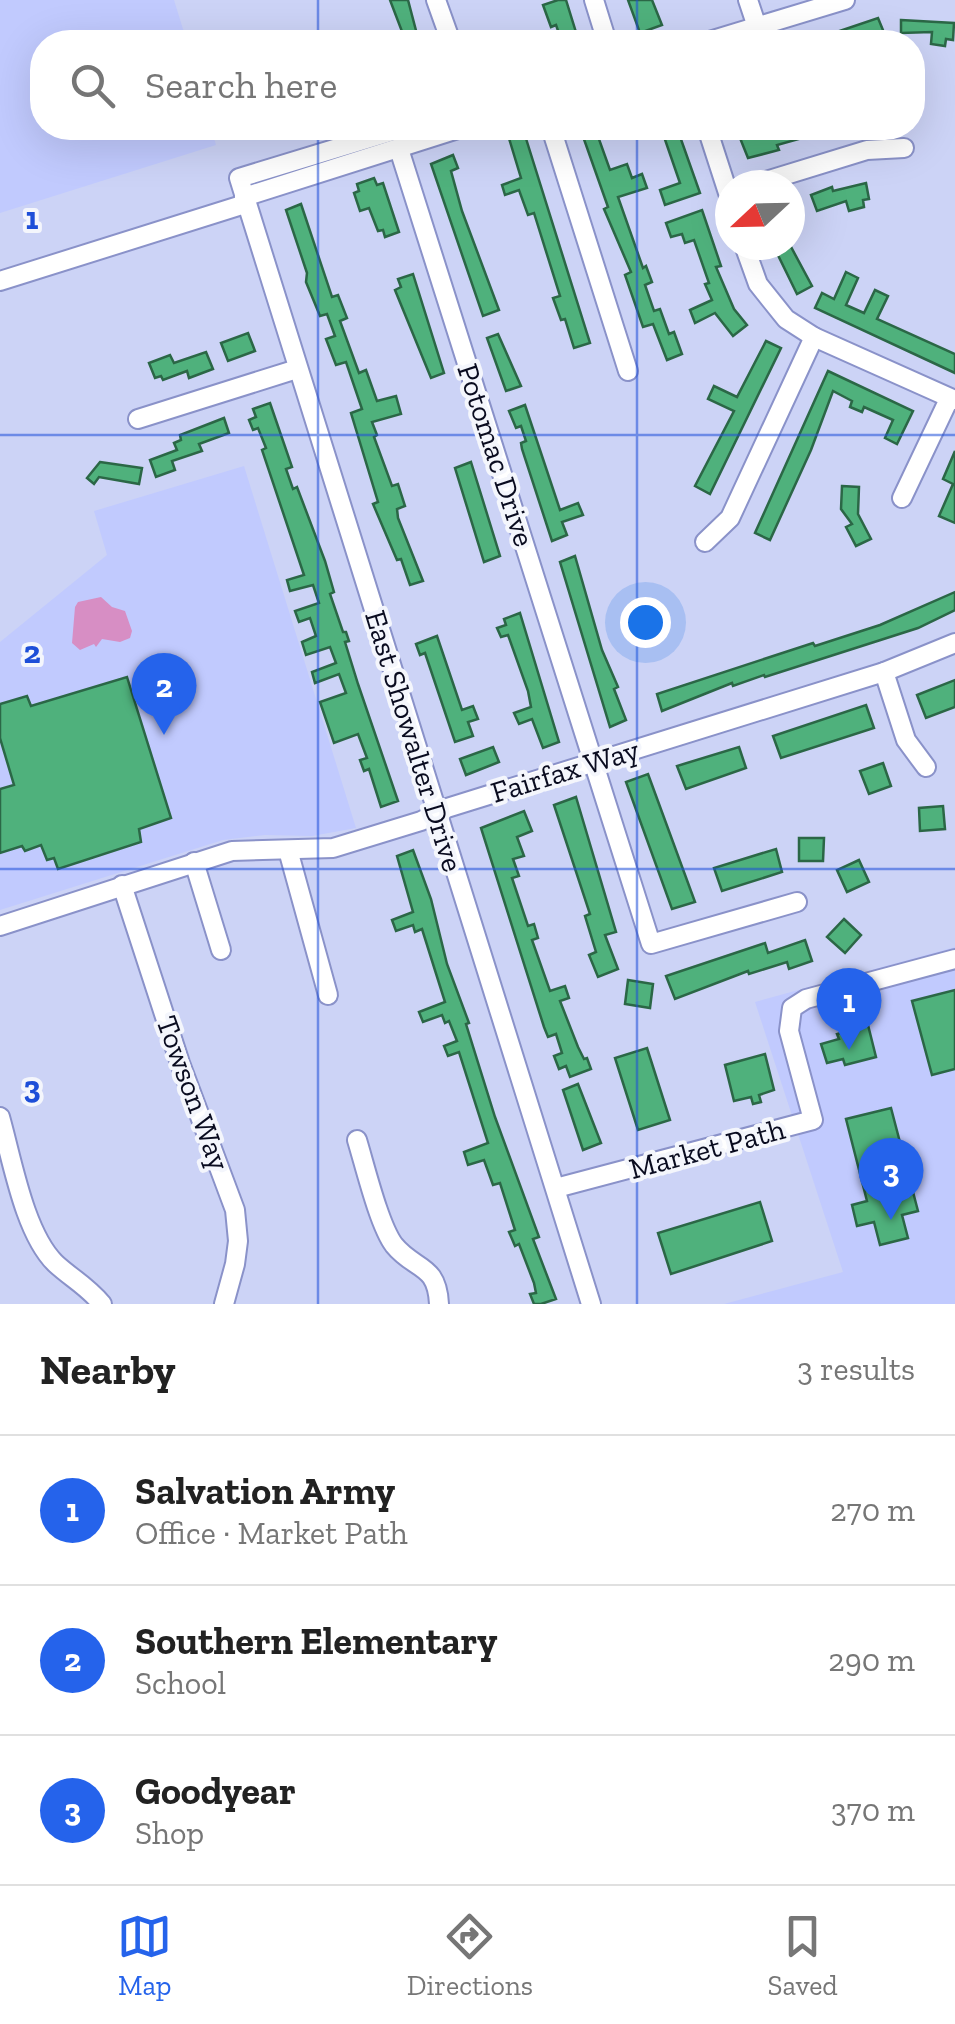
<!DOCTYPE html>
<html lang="en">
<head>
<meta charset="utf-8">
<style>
	:root { --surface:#fff; --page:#f2f2f2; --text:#222; --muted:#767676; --line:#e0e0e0; --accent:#2563eb }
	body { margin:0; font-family:"Zilla Slab",serif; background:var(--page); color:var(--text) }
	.compass { position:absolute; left:715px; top:170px; width:90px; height:90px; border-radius:50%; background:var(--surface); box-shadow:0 10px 40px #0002; rotate:248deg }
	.you { position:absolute; left:645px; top:622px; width:35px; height:35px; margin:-25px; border:8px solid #fff; border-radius:50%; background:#1a73e8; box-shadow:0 0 0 15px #1a73e833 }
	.badge { display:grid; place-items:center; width:65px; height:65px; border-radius:50%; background:var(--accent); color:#fff; font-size:32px; font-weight:700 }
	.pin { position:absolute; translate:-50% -82px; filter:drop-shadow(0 2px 5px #0008) }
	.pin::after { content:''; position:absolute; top:52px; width:35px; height:30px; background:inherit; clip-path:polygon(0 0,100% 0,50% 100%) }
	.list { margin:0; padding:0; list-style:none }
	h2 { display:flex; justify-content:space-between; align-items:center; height:130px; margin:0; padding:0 40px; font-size:42px }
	h2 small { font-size:32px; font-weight:400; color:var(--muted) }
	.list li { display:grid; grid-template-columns:65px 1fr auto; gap:30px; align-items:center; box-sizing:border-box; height:150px; padding:0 40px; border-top:2px solid var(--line) }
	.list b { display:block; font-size:38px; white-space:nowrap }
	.list p { margin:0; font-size:32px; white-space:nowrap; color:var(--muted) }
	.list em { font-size:32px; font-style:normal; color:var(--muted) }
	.icon { flex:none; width:55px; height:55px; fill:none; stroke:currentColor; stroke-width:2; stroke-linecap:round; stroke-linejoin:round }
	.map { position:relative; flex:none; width:955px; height:1304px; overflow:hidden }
	.search { position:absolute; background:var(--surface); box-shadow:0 10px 40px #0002; left:30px; right:30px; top:30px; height:110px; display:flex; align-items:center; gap:25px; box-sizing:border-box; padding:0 35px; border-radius:40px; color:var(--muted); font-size:38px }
	.sheet { height:580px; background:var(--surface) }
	nav { display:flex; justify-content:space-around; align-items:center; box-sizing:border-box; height:140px; border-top:2px solid var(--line); background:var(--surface); font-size:28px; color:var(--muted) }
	nav a { display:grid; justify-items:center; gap:5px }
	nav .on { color:var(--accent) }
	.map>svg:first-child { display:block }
	.built { fill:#c1cafe }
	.green { fill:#d78ec4 }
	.building { fill:#4fb17c; stroke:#2b6746; stroke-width:2.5 }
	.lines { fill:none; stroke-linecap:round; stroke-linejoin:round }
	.minor-casing { stroke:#8a92c9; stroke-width:22 }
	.minor { stroke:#fff; stroke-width:18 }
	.grid { fill:none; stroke:#1d4ed8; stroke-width:2.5; stroke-opacity:0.55 }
	.labels { text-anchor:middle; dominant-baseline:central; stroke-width:8; stroke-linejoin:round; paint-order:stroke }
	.street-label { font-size:30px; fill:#090b1f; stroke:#f4f6fc }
	.grid-label { font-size:32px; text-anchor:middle; font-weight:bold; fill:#1d4ed8; stroke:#f4f6fc; stroke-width:8; stroke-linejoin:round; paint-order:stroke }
</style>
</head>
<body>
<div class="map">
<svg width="955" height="1304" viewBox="0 0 955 1304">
	<rect width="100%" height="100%" fill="#ccd3f6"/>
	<g class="built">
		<polygon points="0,0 174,0 187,42 42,42 42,128 211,128 216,145 0,213"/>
		<polygon points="244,466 356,828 312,836 265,835 223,840 0,910 0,642 107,555 94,511"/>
		<polygon points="955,947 955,1304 724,1304 843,1272 755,1002"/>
	</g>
	<polygon class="green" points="101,597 112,607 125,611 132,631 130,638 120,642 102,639 96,647 94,644 80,650 72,643 75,607 78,602"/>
	<g class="building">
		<polygon points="390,0 408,0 419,42 406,42"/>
		<polygon points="558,0 566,0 579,42 562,42 556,25 551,27 543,5"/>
		<polygon points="628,0 652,0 662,25 640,33"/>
		<polygon points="878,18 885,35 868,42 813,42 813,40"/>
		<polygon points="901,20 954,23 953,40 946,39 945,46 931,44 932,32 901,33"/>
		<polygon points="580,128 595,128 610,170 627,164 632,178 642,174 647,188 618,197 643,268 646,266 652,282 645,285 654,311 660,309 669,334 674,332 682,354 667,360 653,324 643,327 625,275 631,272 604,209 608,207"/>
		<polygon points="661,128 677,128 700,193 665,205 660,190 680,183"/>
		<polygon points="736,128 830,128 831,130 777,145 779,150 748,158"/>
		<polygon points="523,129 590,343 574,348 565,319 561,320 553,298 560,296 534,213 528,215 519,190 505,195 502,185 521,178 508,135"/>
		<polygon points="453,155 458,168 451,171 462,211 499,310 483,316 431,164"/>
		<polygon points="374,178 377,185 383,183 399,232 385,237 383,230 378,231 369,208 360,211 354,193 359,191 357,184"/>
		<polygon points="866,183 869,199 863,200 864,207 849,211 846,201 817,211 811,195 832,187 833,191"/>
		<polygon points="301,204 332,297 338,295 347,318 340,321 359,373 366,370 377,401 396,396 401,414 372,422 377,435 374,437 392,486 398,484 405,506 397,509 398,518 423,581 410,585 401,559 397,560 373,504 378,502 351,413 362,409 346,362 336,365 326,339 335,336 327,314 320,316 306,282 307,273 286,210"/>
		<polygon points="702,210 721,266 716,267 734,309 747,325 733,336 715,313 695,323 690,310 712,300 705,284 709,283 694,240 685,243 682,234 671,237 666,223"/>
		<polygon points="773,245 790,245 812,286 797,294"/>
		<polygon points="846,272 858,278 846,305 864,313 875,290 888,296 877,319 955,354 955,373 815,308 822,293 834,299"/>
		<polygon points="413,274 444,373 431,378 395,290 401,287 398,279"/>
		<polygon points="248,333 255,351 228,361 221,343"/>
		<polygon points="498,334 521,386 506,391 487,338"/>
		<polygon points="766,341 781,348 710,494 695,486 734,411 708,399 714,386 737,397"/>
		<polygon points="206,352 213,369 189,378 187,371 163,380 161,376 155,378 149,363 170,355 174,363"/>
		<polygon points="828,371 913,411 897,444 885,438 893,420 864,407 862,412 850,407 852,401 833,391 811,450 770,540 755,533"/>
		<polygon points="270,403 292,467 286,469 293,489 297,487 325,561 334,592 330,594 343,632 346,632 349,641 345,642 358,684 398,801 381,807 369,769 364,771 360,760 367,758 358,734 334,743 320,702 346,693 339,674 315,683 312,672 336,663 330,647 306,655 302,642 316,636 310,618 299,622 295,611 319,603 313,585 290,591 287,580 304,575 262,450 266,448 258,428 253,430 249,420 256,417 253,409"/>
		<polygon points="525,405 560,510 578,503 583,515 562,522 567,535 552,541 522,449 521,443 526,441 521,426 516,428 509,411"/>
		<polygon points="224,418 229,433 199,444 202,451 172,461 175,470 156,477 150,460 177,450 174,443 181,440 180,435"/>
		<polygon points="955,451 955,523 939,516 953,484 943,479"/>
		<polygon points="100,462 142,468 139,484 99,477 94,484 87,478"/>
		<polygon points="471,462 500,556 484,562 455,468"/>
		<polygon points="842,486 859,487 858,514 871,539 856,546 846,527 852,524 841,509"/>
		<polygon points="575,556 602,650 618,687 614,689 626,720 610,727 560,562"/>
		<polygon points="955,592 955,610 918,628 765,677 764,675 733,686 732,683 662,711 657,694 813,643 815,646 880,625"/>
		<polygon points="520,613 559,742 543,748 532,719 519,724 514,713 531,707 528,691 508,635 501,637 497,628 506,625 504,619"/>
		<polygon points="437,636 462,710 473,706 478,719 468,722 473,736 455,742 425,653 420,655 416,644"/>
		<polygon points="127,677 171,818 139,829 141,842 58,869 54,858 47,860 41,845 25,851 22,846 0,853 0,789 14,785 0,738 0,704 27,696 31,706"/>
		<polygon points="955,680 955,707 926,718 917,695"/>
		<polygon points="866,705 874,728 781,758 773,736"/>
		<polygon points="493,747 499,762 466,775 460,759"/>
		<polygon points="739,747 746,768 686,789 677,766"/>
		<polygon points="883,763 891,786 869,794 860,771"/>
		<polygon points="648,774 695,902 672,909 626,782"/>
		<polygon points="576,797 616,932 605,935 618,969 598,977 589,955 596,952 585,916 590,914 554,805"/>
		<polygon points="943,806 945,829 920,831 919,808"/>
		<polygon points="524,811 532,831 517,837 524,856 513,859 519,876 512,878 528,926 534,924 538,938 532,940 550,991 565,986 569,998 560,1001 578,1047 584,1059 587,1058 591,1069 570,1077 566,1066 559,1069 554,1056 562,1053 556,1034 548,1037 544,1027 481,828"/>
		<polygon points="799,838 824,838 823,861 799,861"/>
		<polygon points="776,849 782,872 722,891 714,868"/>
		<polygon points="413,850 431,899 447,964 469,1023 466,1024 495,1117 539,1237 533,1239 556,1299 541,1304 534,1304 530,1294 536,1293 534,1283 519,1244 515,1246 509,1232 515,1230 500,1183 493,1185 484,1160 468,1165 464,1152 488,1143 459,1052 448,1056 444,1046 457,1041 449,1021 445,1023 442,1015 423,1022 419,1012 445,1002 422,929 415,932 413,925 396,931 392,920 413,912 397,856"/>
		<polygon points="859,860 869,882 847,892 837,870"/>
		<polygon points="844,919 861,935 845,953 827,937"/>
		<polygon points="805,940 812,961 789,969 787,962 749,974 748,971 675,999 666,976 765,943 768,953"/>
		<polygon points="628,980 653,984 650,1008 625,1004"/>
		<polygon points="955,990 955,1069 932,1075 912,1001"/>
		<polygon points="868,1025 876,1057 845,1065 843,1059 827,1063 821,1044 839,1039 837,1034"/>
		<polygon points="647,1048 670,1120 638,1130 615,1058"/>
		<polygon points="765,1054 774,1090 759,1095 761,1102 753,1104 751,1097 734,1101 725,1065"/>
		<polygon points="578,1084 601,1143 583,1150 563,1090"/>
		<polygon points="891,1108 918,1211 902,1215 908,1238 880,1245 874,1222 857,1226 852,1205 867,1201 846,1119"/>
		<polygon points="760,1202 772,1241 671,1274 658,1233"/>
	</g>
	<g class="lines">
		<defs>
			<g id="minor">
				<polyline points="436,0 451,42"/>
				<polyline points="594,0 607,42"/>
				<polyline points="748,0 757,27"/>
				<polyline points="706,42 845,0"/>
				<polyline points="403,128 239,178 591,1304"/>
				<polyline points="551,128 628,371"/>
				<polyline points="707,128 730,199"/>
				<polyline points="399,149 651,944 797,902"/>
				<polyline points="753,185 867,150 904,148"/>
				<polyline points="244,197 461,128"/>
				<polyline points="744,245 758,284 786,319 814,337 955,400"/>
				<polyline points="0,281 245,204"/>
				<polyline points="138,419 297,369"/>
				<polyline points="902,498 949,399"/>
				<polyline points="705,542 730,518 814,337"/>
				<polyline points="884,672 906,740 926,767"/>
				<polyline points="288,850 328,995"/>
				<polyline points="194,862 221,950"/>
				<polyline points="122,885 180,1063 235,1210 238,1241 235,1264 224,1304"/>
				<polyline points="0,926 232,851 333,848 421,821 447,808 884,672 955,643"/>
				<path d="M 0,1117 C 12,1159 24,1232 55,1263 C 71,1278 86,1285 102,1304"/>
				<path d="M 357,1140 C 365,1166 379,1225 394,1245 C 415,1271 437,1263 439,1304"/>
				<polyline points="556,1188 813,1120 789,1031 792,1008 806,999 955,959"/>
			</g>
		</defs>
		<use href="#minor" class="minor-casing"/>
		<use href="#minor" class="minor"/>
	</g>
	<path class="grid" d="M 318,0 L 318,42M 637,0 L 637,42M 318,128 L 318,1304M 637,128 L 637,1304M 0,435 L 955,435M 0,869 L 955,869"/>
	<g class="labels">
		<g class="street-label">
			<text transform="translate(496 455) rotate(72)">Potomac Drive</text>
			<text transform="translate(414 741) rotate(73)">East Showalter Drive</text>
			<text transform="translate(565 771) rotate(-17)">Fairfax Way</text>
			<text transform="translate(193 1093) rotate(70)">Towson Way</text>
			<text transform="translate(707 1149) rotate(-15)">Market Path</text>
		</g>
	</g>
	<g class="grid-label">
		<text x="32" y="229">1</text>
		<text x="32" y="663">2</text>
		<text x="32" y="1098">3</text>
	</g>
</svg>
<svg class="compass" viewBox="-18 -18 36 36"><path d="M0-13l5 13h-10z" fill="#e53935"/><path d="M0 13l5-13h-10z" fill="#767676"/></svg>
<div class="you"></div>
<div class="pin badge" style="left:849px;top:1050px">1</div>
<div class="pin badge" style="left:164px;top:735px">2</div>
<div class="pin badge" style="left:891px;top:1220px">3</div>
<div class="search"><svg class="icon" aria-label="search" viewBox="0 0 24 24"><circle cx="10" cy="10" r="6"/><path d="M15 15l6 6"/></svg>Search here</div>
</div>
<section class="sheet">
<h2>Nearby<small>3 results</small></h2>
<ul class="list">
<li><span class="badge">1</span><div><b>Salvation Army</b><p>Office · Market Path</p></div><em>270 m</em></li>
<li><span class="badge">2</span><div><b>Southern Elementary</b><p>School</p></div><em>290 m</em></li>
<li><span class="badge">3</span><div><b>Goodyear</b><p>Shop</p></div><em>370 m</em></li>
</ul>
</section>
<nav>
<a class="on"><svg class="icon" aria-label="map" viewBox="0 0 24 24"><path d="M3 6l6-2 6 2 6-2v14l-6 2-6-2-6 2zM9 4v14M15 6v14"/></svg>Map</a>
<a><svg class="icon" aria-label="directions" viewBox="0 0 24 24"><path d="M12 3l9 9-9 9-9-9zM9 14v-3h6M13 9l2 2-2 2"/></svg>Directions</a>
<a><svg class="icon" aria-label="saved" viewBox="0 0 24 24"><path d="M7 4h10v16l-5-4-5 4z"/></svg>Saved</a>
</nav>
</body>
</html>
